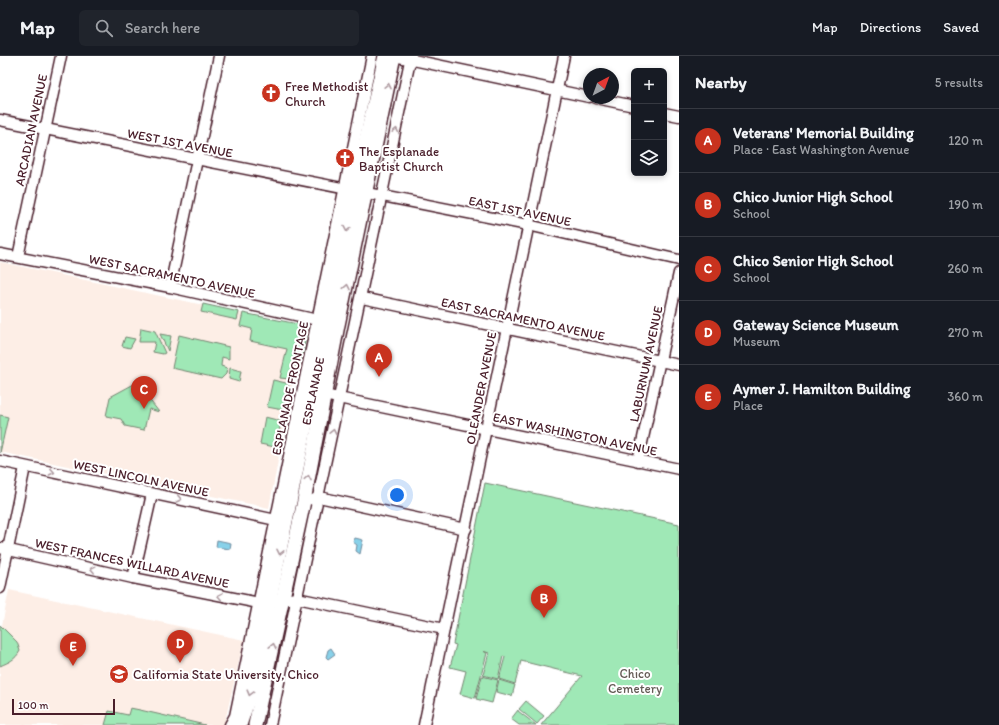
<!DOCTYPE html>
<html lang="en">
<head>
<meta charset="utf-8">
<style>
	:root { --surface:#171b24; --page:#20242c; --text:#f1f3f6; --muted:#9ea1a6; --line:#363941; --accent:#c8321e }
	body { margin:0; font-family:Itim,sans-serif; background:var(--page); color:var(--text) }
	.controls { position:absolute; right:12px; top:12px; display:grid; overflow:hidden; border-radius:6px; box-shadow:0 2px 6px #0003 }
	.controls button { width:36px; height:36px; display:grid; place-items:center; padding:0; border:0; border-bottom:1px solid var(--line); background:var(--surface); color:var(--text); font:20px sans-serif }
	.compass { position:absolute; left:583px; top:12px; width:36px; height:36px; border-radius:50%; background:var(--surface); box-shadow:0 2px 6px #0003; rotate:41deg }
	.scale { position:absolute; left:12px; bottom:10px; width:103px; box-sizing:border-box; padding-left:4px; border:2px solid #4a1f2b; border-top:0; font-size:11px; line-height:14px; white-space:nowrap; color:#4a1f2b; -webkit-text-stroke:3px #fff; paint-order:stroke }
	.you { position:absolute; left:397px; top:439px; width:14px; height:14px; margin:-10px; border:3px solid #fff; border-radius:50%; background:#1a73e8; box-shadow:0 0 0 6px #1a73e833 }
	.badge { display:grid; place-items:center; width:26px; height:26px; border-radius:50%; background:var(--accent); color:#fff; font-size:13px; font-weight:700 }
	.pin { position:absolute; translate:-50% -33px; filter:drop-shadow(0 1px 2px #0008) }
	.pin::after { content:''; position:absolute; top:21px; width:14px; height:12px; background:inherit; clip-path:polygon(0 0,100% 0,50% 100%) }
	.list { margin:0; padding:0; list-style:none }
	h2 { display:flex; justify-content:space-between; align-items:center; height:52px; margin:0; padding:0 16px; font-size:17px }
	h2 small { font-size:13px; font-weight:400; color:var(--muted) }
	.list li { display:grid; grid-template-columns:26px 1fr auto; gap:12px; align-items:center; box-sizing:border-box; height:64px; padding:0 16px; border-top:1px solid var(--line) }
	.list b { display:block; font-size:15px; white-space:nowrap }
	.list p { margin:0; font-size:13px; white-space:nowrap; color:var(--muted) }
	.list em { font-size:13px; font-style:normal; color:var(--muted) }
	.icon { flex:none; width:22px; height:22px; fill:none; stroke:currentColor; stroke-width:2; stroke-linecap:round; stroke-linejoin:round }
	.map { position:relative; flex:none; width:679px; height:669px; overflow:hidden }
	header { display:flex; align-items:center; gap:24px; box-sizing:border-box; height:56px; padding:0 20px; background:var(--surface); border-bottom:1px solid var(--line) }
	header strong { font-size:19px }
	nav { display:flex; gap:22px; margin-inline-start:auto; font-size:14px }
	.search { width:280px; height:36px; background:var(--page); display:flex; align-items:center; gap:10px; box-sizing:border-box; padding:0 14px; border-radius:6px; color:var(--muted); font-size:15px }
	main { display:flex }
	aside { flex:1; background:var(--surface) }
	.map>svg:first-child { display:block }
	.built { fill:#fdeee6 }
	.green { fill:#9fe8b6; stroke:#748470 }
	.water { fill:#88d1e9; stroke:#6f8a9d }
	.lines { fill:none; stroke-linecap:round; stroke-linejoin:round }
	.minor-casing { stroke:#4a1f2b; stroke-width:13 }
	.major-casing { stroke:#4a1f2b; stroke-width:16 }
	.minor { stroke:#fff; stroke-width:10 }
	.major { stroke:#fff; stroke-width:13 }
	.oneway { stroke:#ae9aa0 }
	.labels { text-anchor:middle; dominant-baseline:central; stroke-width:4; stroke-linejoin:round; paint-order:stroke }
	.poi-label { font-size:13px; fill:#4a1f2b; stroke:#fff; text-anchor:start }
	.street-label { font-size:13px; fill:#4a1f2b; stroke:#fff }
	.park-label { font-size:13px; fill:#645b55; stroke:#fff }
</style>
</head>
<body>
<header>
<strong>Map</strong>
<div class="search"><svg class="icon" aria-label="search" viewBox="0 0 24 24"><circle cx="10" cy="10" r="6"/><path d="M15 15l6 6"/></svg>Search here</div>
<nav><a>Map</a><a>Directions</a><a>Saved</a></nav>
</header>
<main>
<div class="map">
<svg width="679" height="669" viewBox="0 0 679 669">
	<rect width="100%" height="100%" fill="#fff"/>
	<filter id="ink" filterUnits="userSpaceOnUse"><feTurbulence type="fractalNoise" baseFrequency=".025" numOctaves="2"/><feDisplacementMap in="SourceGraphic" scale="8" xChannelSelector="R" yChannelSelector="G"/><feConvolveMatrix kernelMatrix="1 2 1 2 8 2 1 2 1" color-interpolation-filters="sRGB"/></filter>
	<g filter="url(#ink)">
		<g class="built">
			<polygon points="0,206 303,270 301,307 296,310 269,452 0,396"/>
			<polygon points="9,534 244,584 224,669 205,669 130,652 128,659 109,655 105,669 0,669 0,579"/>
		</g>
		<g class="green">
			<polygon points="203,248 239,256 237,264 201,256"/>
			<polygon points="243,257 303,269 307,275 301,307 296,310 293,309 289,323 280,322 287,293 250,285 252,273 240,270"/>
			<polygon points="141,272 155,275 165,297 163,298 153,296 155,286 139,286"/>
			<polygon points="160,278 171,280 168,295"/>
			<polygon points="179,279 229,291 229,303 222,301 221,310 227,312 226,318 221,323 172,312"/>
			<polygon points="125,281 135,283 130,292 122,290"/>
			<polygon points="230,312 241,315 239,326 229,323"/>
			<polygon points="273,324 286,327 289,330 283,354 267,351"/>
			<polygon points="134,328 148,342 159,356 149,353 144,374 125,370 121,363 106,360 110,341"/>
			<polygon points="0,359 8,361 0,397"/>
			<polygon points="265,361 281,365 277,388 275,391 260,388"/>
			<polygon points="485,427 679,468 679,669 541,669 582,620 521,605 515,628 499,623 505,601 503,600 498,623 483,619 489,597 483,595 487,597 475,642 460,638 466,615 450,611 456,589 453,588"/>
			<path d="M 0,569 L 17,586 L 20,595 C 15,604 9,606 0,610 Z"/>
			<polygon points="482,620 498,624 492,647 476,643"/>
			<polygon points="499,624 515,629 512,640 496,636"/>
			<polygon points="526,645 544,660 537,668 519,653"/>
			<polygon points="130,652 140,654 205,669 105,669 109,655 128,659"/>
			<polygon points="518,654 518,655 536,669 519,669 511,663"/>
		</g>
		<g class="water">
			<polygon points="355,482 363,484 360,498 356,495 357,489 353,486"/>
			<polygon points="217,484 231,487 230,493 216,491"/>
			<polygon points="331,592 335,598 328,603 326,601 328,594"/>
		</g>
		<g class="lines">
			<defs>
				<g id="minor">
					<polyline points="394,0 589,41"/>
					<polyline points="596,42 634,50"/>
					<polyline points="664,57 679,60"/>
					<polyline points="0,64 528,169 679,204"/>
					<polyline points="0,198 170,231 322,265"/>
					<polyline points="18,201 61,0"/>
					<polyline points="170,231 219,0"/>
					<polyline points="362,242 679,309"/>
					<polyline points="324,339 679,413"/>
					<polyline points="0,405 276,464"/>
					<polyline points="638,405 679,217"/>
					<polyline points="313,444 319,441 466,473"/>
					<polyline points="0,492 133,522 259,547 297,542 444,573"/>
					<polyline points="133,522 152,438"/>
					<polyline points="0,532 25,411"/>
					<polyline points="230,669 235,660 372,0"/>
					<polyline points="270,669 411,0"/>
					<polyline points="424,669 564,0"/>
				</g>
				<g id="major">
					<polyline points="240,669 251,635 354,135 385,0"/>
					<polyline points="255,669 303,450 338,269 394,0"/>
				</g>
			</defs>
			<use href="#minor" class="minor-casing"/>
			<use href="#major" class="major-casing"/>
			<use href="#minor" class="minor"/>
			<use href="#major" class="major"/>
		</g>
		<defs><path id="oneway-chevron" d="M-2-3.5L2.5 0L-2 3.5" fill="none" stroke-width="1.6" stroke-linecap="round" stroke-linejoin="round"/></defs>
		<g class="oneway">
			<use href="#oneway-chevron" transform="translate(388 30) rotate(-78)"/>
			<use href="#oneway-chevron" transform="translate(396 75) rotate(-78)"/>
			<use href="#oneway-chevron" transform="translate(347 173) rotate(101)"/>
			<use href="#oneway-chevron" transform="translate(347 231) rotate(-79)"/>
			<use href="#oneway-chevron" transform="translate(333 376) rotate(-78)"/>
			<use href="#oneway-chevron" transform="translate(52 416) rotate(12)"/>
			<use href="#oneway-chevron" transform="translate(308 422) rotate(-79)"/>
			<use href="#oneway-chevron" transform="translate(179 443) rotate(12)"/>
			<use href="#oneway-chevron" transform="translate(280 496) rotate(102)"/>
			<use href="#oneway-chevron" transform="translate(93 513) rotate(-167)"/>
			<use href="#oneway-chevron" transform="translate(220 540) rotate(-169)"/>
			<use href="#oneway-chevron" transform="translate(273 590) rotate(-78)"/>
			<use href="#oneway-chevron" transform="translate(250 637) rotate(105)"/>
		</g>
	</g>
	<defs>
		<symbol id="church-disc" viewBox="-11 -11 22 22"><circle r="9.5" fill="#c8321e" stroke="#fff"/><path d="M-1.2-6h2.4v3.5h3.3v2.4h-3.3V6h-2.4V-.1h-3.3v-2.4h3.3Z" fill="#fff"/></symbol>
		<symbol id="university-disc" viewBox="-11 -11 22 22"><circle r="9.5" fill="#c8321e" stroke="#fff"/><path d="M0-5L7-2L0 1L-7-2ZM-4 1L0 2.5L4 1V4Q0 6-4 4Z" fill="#fff"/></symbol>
	</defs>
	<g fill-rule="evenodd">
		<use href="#church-disc" x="260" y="26" width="22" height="22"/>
		<use href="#church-disc" x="334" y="91" width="22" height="22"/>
		<use href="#university-disc" x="108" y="607" width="22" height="22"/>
	</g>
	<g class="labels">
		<g class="poi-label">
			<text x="285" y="30">Free Methodist<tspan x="285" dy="15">Church</tspan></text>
			<text x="359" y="95">The Esplanade<tspan x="359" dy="15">Baptist Church</tspan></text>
			<text x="133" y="618">California State University, Chico</text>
		</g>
		<g class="street-label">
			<text transform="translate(31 74) rotate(-78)">ARCADIAN AVENUE</text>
			<text transform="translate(180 87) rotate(11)">WEST 1ST AVENUE</text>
			<text transform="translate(520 155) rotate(12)">EAST 1ST AVENUE</text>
			<text transform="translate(172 220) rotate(12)">WEST SACRAMENTO AVENUE</text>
			<text transform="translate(523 263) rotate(12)">EAST SACRAMENTO AVENUE</text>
			<text transform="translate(646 308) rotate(-78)">LABURNUM AVENUE</text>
			<text transform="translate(290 332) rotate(-78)">ESPLANADE FRONTAGE</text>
			<text transform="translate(481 332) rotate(-79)">OLEANDER AVENUE</text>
			<text transform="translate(313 335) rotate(-78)">ESPLANADE</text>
			<text transform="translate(575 378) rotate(12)">EAST WASHINGTON AVENUE</text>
			<text transform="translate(141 422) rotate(12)">WEST LINCOLN AVENUE</text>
			<text transform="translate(132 507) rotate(12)">WEST FRANCES WILLARD AVENUE</text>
		</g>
		<g class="park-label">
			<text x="635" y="617">Chico<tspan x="635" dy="15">Cemetery</tspan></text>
		</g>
	</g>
</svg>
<div class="controls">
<button>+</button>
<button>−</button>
<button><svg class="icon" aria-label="layers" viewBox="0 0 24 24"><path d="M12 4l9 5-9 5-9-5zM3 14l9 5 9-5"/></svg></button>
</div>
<svg class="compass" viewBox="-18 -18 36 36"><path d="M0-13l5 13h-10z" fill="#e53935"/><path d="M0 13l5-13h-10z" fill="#9ea1a6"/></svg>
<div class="scale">100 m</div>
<div class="you"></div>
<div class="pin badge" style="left:379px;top:321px">A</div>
<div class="pin badge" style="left:544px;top:562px">B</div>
<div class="pin badge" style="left:144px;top:353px">C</div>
<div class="pin badge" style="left:180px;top:607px">D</div>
<div class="pin badge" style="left:73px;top:610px">E</div>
</div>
<aside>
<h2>Nearby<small>5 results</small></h2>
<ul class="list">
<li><span class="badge">A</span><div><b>Veterans' Memorial Building</b><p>Place · East Washington Avenue</p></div><em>120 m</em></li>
<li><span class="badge">B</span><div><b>Chico Junior High School</b><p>School</p></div><em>190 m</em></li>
<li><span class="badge">C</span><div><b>Chico Senior High School</b><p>School</p></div><em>260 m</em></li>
<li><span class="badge">D</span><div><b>Gateway Science Museum</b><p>Museum</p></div><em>270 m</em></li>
<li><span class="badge">E</span><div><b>Aymer J. Hamilton Building</b><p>Place</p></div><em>360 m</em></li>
</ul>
</aside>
</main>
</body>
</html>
